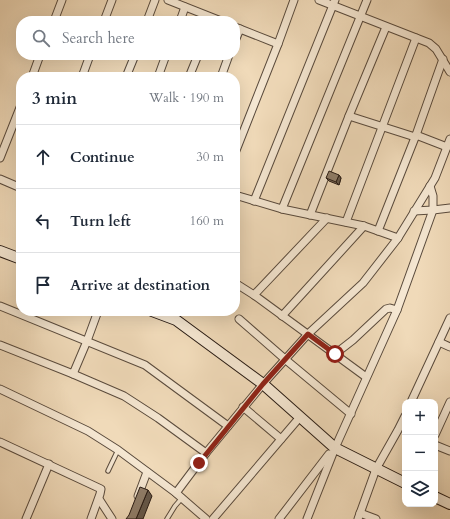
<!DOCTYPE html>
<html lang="en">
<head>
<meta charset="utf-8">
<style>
	:root { --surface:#fff; --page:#f6f6f7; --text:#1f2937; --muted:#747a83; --line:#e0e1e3 }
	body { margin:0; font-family:Cardo,serif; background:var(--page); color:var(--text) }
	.controls { position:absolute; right:12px; bottom:12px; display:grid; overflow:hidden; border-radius:8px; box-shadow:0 4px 16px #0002 }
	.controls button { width:36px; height:36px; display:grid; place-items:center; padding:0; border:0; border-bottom:1px solid var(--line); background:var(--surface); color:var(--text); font:20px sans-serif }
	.stop { position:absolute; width:12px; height:12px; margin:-9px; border:3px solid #8f2418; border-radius:50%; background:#fff }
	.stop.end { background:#8f2418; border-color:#fff; box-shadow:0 1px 4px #0008 }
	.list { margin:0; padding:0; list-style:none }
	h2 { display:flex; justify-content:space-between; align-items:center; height:52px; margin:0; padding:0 16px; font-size:17px }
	h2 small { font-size:13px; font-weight:400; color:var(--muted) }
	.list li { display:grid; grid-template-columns:26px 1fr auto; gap:12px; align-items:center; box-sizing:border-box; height:64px; padding:0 16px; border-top:1px solid var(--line) }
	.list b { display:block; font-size:15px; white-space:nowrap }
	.list em { font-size:13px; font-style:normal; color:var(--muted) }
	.icon { flex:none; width:22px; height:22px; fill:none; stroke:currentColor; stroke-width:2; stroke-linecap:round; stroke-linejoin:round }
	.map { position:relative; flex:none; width:450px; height:519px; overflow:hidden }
	.search { position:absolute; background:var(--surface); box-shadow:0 4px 16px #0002; left:16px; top:16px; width:224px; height:44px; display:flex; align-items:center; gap:10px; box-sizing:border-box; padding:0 14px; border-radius:16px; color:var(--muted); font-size:15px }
	.panel { position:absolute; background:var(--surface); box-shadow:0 4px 16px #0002; left:16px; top:72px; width:224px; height:244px; border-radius:16px }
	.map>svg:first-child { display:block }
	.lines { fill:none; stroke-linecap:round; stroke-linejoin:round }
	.lane-casing { stroke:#5a4b3d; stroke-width:5.5 }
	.street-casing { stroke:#5a4b3d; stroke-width:9 }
	.secondary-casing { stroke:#281b14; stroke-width:12 }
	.lane { stroke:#f5e7d2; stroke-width:3.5 }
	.street { stroke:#f5e7d2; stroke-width:7 }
	.secondary { stroke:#f5e7d2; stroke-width:10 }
	.wall { fill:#7c6c5b; stroke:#281b14 }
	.shaded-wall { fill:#65584a; stroke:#281b14 }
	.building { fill:#907e6a; stroke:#281b14 }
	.route { stroke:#8f2418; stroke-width:5 }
</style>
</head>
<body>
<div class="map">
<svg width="450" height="519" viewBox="0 0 450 519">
	<rect width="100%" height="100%" fill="#f0dab9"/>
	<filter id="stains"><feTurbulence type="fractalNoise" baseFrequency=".005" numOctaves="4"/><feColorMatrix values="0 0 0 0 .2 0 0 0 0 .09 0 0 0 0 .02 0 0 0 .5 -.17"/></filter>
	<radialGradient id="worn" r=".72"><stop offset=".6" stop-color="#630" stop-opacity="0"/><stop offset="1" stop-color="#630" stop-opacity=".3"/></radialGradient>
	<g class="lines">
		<defs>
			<g id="lane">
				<polyline points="108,471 118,450"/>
				<polyline points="167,519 175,506 182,498"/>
			</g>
			<g id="street">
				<polyline points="168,0 221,21"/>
				<polyline points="319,0 429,43 436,49 450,72"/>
				<polyline points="54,21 62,0"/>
				<polyline points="104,21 112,0"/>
				<polyline points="147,21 155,0"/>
				<polyline points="180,21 185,7"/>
				<polyline points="235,27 278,44"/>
				<polyline points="235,41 240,29"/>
				<polyline points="32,77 40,55"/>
				<polyline points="82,77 90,55"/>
				<polyline points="126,77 135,55"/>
				<polyline points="158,77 166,55"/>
				<polyline points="189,77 198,55"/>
				<polyline points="221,77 229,55"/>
				<polyline points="349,116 415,137"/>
				<polyline points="416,135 447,147"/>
				<polyline points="235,153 278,44 294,0"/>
				<polyline points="0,158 21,105"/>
				<polyline points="0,179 21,188"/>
				<polyline points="235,195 282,209 364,226 398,238"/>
				<polyline points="254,201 335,0"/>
				<polyline points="282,209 367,0"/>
				<polyline points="414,211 433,210 450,208"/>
				<polyline points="310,215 349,116 386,27"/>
				<polyline points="346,222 416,38"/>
				<polyline points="378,231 416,135 443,59"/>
				<polyline points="235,283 254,295 366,377"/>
				<polyline points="254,295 327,218"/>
				<polyline points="0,306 145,365 228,426"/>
				<polyline points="282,316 364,226"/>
				<polyline points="239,319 286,360 351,414"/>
				<polyline points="439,342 450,347"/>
				<polyline points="0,345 73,374 87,341 98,311"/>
				<polyline points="335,354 353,340 386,309 390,308 397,310"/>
				<polyline points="73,374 124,396 158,418 206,453"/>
				<polyline points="0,389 88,431 118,450 176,493 206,519"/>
				<polyline points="411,402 450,318"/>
				<polyline points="243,407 281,439"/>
				<polyline points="435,435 450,402"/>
				<polyline points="0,442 101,489 100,494 91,519"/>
				<polyline points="435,445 450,451"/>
				<polyline points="176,493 206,453 263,384 308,334 363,283 398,238 435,178 450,139"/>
				<polyline points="138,496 147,472"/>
				<polyline points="99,499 112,519"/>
				<polyline points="360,513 376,519"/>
				<polyline points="26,519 49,464"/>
				<polyline points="213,519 300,417"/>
				<polyline points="279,519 329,454"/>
				<polyline points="307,519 335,448 397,310 433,210 433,196 430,186"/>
				<polyline points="358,519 376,469 398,430 405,416"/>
			</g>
			<g id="secondary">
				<polyline points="0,251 21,259"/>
				<polyline points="152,311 176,320 263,384 335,448 405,483"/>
				<polyline points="435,497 450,504"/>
			</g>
		</defs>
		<use href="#lane" class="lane-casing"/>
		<use href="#street" class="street-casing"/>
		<use href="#secondary" class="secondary-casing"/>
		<use href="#lane" class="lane"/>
		<use href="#street" class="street"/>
		<use href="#secondary" class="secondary"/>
	</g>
	<polygon class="wall" points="339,175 341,178 339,185 329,181 326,178"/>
	<g class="shaded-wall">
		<polygon points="339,175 341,178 339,185 336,182"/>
		<polygon points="148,490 152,496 143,519 136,519"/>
	</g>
	<g class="building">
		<polygon points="329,171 339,175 336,182 326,178"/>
		<polygon points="140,487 148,490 136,519 126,519 129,515"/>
	</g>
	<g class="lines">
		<polyline class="route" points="199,463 263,384 308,334 335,354"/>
	</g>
	<rect width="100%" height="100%" filter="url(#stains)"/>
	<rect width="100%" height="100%" fill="url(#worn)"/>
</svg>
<div class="controls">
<button>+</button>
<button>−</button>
<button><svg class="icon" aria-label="layers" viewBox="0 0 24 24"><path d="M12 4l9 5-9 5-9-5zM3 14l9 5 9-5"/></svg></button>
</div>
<div class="stop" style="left:335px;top:354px"></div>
<div class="stop end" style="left:199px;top:463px"></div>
<div class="search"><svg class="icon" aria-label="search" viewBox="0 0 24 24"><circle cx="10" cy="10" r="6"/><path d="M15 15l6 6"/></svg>Search here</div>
<section class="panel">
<h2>3 min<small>Walk · 190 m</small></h2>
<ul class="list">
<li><svg class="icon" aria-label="ahead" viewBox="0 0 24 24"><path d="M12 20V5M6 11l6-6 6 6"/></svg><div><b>Continue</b></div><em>30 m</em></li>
<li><svg class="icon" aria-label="left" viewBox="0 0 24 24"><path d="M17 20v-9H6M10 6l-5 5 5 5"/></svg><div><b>Turn left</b></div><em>160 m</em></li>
<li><svg class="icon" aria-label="arrive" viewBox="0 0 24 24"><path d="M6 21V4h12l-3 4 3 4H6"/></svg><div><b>Arrive at destination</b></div></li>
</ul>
</section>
</div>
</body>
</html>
